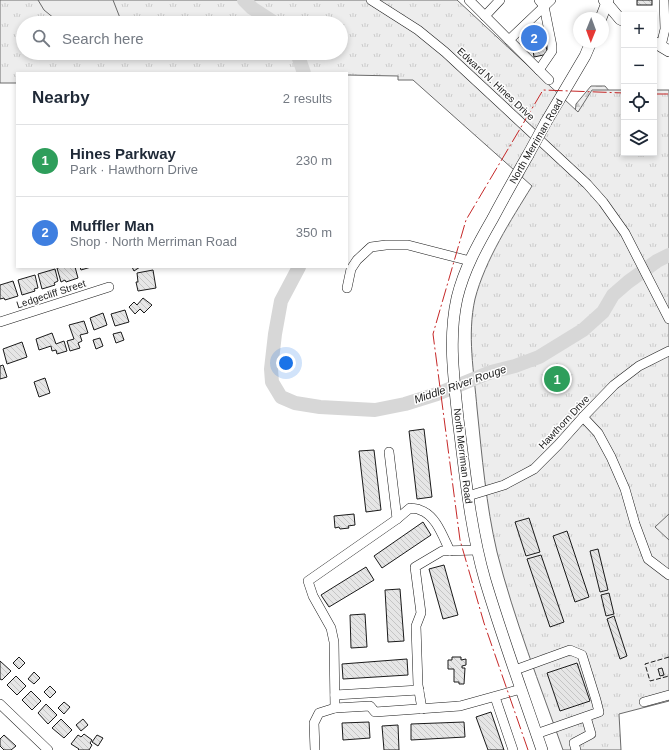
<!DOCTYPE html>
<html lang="en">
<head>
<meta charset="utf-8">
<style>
	:root { --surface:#fff; --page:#f2f2f3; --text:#1f2937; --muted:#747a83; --line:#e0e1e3; --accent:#d93025 }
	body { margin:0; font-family:Helvetica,sans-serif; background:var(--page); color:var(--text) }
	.controls { position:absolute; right:12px; top:12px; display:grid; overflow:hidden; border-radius:0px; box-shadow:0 2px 6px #0003 }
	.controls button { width:36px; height:36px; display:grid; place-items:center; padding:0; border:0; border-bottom:1px solid var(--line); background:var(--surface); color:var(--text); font:20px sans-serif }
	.compass { position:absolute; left:573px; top:12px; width:36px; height:36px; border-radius:50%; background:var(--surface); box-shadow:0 2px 6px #0003; rotate:181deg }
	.you { position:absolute; left:286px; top:363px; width:14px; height:14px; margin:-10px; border:3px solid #fff; border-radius:50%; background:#1a73e8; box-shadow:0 0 0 6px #1a73e833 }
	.badge { display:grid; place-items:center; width:26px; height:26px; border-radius:50%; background:var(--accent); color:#fff; font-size:13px; font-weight:700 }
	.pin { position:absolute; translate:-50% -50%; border:2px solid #fff; box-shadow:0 1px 4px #0006 }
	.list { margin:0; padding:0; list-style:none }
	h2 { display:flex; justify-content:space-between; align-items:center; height:52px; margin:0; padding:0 16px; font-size:17px }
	h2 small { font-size:13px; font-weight:400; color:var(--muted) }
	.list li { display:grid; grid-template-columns:26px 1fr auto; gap:12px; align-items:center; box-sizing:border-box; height:72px; padding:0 16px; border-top:1px solid var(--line) }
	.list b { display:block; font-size:15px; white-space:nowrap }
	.list p { margin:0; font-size:13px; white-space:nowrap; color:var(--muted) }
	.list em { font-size:13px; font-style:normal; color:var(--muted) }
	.icon { flex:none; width:22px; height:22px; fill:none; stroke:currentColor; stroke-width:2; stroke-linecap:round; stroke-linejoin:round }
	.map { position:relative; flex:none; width:669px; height:750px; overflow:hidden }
	.search { position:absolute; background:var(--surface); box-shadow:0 2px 6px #0003; left:16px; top:16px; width:332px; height:44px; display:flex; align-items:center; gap:10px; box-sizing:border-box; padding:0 14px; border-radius:22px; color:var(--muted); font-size:15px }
	.panel { position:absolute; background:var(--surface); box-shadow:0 2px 6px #0003; left:16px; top:72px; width:332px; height:196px; border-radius:0px }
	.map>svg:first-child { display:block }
	.forest { fill:url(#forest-firs); stroke:#6a6a6a }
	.park { fill:url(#park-tufts); stroke:#6a6a6a; fill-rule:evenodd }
	.garden { fill:#ededed; stroke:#6a6a6a }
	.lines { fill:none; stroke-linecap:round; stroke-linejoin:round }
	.river { stroke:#d7d7d7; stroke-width:14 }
	.building { fill:url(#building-back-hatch); stroke:#1a1a1a }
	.minor-casing { stroke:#1a1a1a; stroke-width:10 }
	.major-casing { stroke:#1a1a1a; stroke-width:12 }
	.minor { stroke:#fff; stroke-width:9 }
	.major { stroke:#fff; stroke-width:11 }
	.major-bridge-casing { stroke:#1a1a1a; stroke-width:12; stroke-linecap:butt }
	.major-bridge { stroke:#fff; stroke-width:11 }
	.fence { stroke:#1a1a1a; stroke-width:1; stroke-dasharray:5 2; stroke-linecap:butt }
	.power { stroke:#c62828; stroke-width:1; stroke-dasharray:14 3 2 3; stroke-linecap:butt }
	.labels { text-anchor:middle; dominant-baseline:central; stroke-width:3; stroke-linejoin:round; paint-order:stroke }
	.street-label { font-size:10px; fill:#1a1a1a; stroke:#fff }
	.water-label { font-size:11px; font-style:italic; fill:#1a1a1a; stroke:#fff }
</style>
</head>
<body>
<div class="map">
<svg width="669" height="750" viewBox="0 0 669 750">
	<defs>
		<pattern id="forest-firs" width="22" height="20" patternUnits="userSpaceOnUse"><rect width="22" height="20" fill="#ededed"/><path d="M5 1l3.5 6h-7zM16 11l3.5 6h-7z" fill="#cbcbcb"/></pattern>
		<pattern id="park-tufts" width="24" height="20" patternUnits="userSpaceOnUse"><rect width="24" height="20" fill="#ededed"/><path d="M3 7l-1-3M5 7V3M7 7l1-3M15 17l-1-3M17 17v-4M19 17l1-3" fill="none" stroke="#cbcbcb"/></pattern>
		<pattern id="building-back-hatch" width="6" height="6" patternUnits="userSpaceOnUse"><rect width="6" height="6" fill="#e6e6e6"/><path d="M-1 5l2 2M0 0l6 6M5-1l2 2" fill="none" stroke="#c5c5c5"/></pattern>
	</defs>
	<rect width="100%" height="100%" fill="#fff"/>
	<polygon class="forest" points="591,86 605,86 610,92 575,114 576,104"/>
	<path class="park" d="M 0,0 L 457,0 L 578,112 L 592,90 L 624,90 L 624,153 L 654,153 L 654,90 L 669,90 L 669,701 L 619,714 L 621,750 L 563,750 C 540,685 514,619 497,552 C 486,505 482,456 477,408 C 474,372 467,335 475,299 C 485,260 511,220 532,186 L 413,80 L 398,80 L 398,76 L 347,75 L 347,73 L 17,73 L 17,83 L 0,83 ZM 23,23 L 341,23 L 341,53 L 23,53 Z"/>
	<g class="garden">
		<polygon points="38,0 113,0 122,23 60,23 44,10"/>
		<polygon points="669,514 669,540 655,527"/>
	</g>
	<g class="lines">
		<g class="river">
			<polyline points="244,0 252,8 275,23"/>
			<polyline points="297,53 304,73"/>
			<polyline points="299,267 281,301 275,334 271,369 272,382 281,397 295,403 320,407 375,410 405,404 437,394 491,372 515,366 539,357 583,330 603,312 613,295 628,282 657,261 669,255"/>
		</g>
	</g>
	<g class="building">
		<rect x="637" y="0" width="15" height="5"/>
		<polygon points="539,27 543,44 545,43 548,54 534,57 533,50 529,51 525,33 528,32 528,29"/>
		<polygon points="61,267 75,267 78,278 66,282 65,280 61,282 57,268"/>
		<polygon points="80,267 91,267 81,270"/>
		<polygon points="132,267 140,267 134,271"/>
		<polygon points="55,269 58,281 54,283 55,285 42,289 38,274"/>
		<polygon points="153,270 156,288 138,291 136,282 138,282 137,273"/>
		<polygon points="35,275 38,288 34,289 35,291 22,295 18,280"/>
		<polygon points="13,281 18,296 5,300 4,298 0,299 0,285"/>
		<polygon points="143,298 152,305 144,313 140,309 135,314 129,307 134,302 137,305"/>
		<polygon points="125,310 129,322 115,326 111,314"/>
		<polygon points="103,313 107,325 94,330 90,318"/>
		<polygon points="84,321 88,333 80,335 82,341 78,343 80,348 70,351 67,341 74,339 69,325"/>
		<polygon points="121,332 124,340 116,343 113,334"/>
		<polygon points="52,333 56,344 64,341 67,351 57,354 56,350 52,351 51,346 39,350 36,339"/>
		<polygon points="100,338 103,346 96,349 93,340"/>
		<polygon points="22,342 27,357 7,364 3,349"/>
		<polygon points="3,365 7,377 0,379 0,366"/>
		<polygon points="45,378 50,393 39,397 34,382"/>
		<polygon points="424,429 432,497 417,499 409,431"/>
		<polygon points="374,450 381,510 366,512 359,451"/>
		<polygon points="354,514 355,525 348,526 349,528 340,529 339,527 335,528 334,516"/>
		<polygon points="529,518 540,552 526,556 515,522"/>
		<polygon points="423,522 431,535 382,568 374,556"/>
		<polygon points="567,531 589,597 575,602 553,536"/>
		<polygon points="598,549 608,590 600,592 590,551"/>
		<polygon points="541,555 564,622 550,627 527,559"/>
		<polygon points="444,565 458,615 443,619 429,569"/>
		<polygon points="366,567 374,580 329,607 321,595"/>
		<polygon points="400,589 404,641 388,642 385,590"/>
		<polygon points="609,593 614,614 606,616 601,595"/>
		<polygon points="365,614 367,647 351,648 350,615"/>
		<polygon points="614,616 627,656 620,659 607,619"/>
		<polygon points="19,657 25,663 19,669 13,663"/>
		<polygon points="452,657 461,657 461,660 466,659 466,665 462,666 462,668 465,668 464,684 459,684 459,682 454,682 454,669 448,669 448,660 452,660"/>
		<polygon points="407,659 408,675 343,679 342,664"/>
		<polygon points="0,661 11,671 2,680 0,679"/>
		<polygon points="577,663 590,701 560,711 547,673"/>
		<polygon points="662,668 664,675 660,676 658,669"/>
		<polygon points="34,672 40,678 34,684 28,679"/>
		<polygon points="16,676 26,686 17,695 7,685"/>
		<polygon points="50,686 56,692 50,698 44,692"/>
		<polygon points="31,691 41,701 32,710 22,700"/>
		<polygon points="64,702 70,707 64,714 58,708"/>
		<polygon points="46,704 57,715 48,724 38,713"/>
		<polygon points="491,712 504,750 488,750 476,717"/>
		<polygon points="61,719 72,730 64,738 52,728"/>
		<polygon points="83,719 88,725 81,731 76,725"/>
		<polygon points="369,722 370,738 343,740 342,723"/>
		<polygon points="464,722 465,737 411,740 411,724"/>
		<polygon points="398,725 399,750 384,750 382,726"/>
		<polygon points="84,734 92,740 90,743 92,745 89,750 78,750 79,749 71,744 78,735 81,737"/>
		<polygon points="4,735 16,746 11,750 4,750 0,746 0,739"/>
		<polygon points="97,735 103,738 98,746 92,742"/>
	</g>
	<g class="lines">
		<defs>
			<g id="minor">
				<polyline points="371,0 418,30 445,52 587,184 603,202 625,233 669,319"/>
				<polyline points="469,0 549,80"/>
				<polyline points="539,0 544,6 552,46 552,51 539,70"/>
				<polyline points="485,16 500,0"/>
				<polyline points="509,40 551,0"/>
				<polyline points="661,46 665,29 664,0"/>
				<polyline points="347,288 351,269 357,260 371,247 386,245 408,245 470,261"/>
				<polyline points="0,322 109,287"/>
				<polyline points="583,417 598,433 611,457 625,489 635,524 648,559 669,575"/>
				<polyline points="389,452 397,519 308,581 313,596 331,628 334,642 335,708 370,706 375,712 460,706 521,689"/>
				<polyline points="468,496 504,485 534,469 558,445 583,417 614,385 639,366 669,351"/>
				<path d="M 397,519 L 410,508 C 413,509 417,508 420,510 C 436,515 443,537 450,551"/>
				<polyline points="515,670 570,650 582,655 596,700 599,712 536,734"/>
				<polyline points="335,695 419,690"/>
				<polyline points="495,697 513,750"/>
				<polyline points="644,702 669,695"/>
				<polyline points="0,704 48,750"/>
				<polyline points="422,709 418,685 416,626 421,613 415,567 442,551 478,550"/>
				<polyline points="315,750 314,723 319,713 335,708"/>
				<polyline points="576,750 574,743 591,734 586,717"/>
			</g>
			<g id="major">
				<polyline points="604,0 620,19 624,21"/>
				<polyline points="601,18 608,0"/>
				<polyline points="654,42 669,51"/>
				<polyline points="546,122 585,56 591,42"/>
				<path d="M 528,155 C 516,176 504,197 493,218 C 478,244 464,269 457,298 C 448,338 454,379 458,419 C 465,473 470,528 485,580 C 502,637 523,694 542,750"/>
			</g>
		</defs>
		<use href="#minor" class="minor-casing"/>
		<use href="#major" class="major-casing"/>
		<use href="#minor" class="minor"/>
		<use href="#major" class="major"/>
		<defs>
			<polyline id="major-bridge" points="528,155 546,122"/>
		</defs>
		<use href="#major-bridge" class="major-bridge-casing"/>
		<use href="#major-bridge" class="major-bridge"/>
		<polyline class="fence" points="669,657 645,664 650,681 669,676"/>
		<g class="power">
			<polyline points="654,94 669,94"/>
			<polyline points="528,750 484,623 460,540 433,334 466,220 543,90 624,93"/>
		</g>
	</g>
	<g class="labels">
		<g class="street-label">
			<text transform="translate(496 84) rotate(43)">Edward N. Hines Drive</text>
			<text transform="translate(536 141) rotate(-60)">North Merriman Road</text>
			<text transform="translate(51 294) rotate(-18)">Ledgecliff Street</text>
			<text transform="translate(564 422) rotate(-47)">Hawthorn Drive</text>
			<text transform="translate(463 456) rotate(83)">North Merriman Road</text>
		</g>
		<g class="water-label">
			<text transform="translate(460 384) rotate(-19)">Middle River Rouge</text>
		</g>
	</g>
</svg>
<div class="controls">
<button>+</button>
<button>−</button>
<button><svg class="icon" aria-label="locate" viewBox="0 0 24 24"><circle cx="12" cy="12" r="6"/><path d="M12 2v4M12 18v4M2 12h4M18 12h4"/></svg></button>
<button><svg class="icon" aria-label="layers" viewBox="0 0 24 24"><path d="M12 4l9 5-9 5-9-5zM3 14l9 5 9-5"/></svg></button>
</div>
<svg class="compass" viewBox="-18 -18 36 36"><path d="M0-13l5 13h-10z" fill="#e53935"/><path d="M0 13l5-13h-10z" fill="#747a83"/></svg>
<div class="you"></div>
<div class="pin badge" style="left:557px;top:379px;background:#2e9e5b">1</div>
<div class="pin badge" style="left:534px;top:38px;background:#3f7fe0">2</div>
<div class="search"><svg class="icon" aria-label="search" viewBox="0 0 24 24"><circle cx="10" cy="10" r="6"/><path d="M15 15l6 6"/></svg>Search here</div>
<section class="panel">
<h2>Nearby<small>2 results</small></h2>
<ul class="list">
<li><span class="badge" style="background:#2e9e5b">1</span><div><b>Hines Parkway</b><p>Park · Hawthorn Drive</p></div><em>230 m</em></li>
<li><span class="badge" style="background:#3f7fe0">2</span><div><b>Muffler Man</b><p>Shop · North Merriman Road</p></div><em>350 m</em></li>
</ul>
</section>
</div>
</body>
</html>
